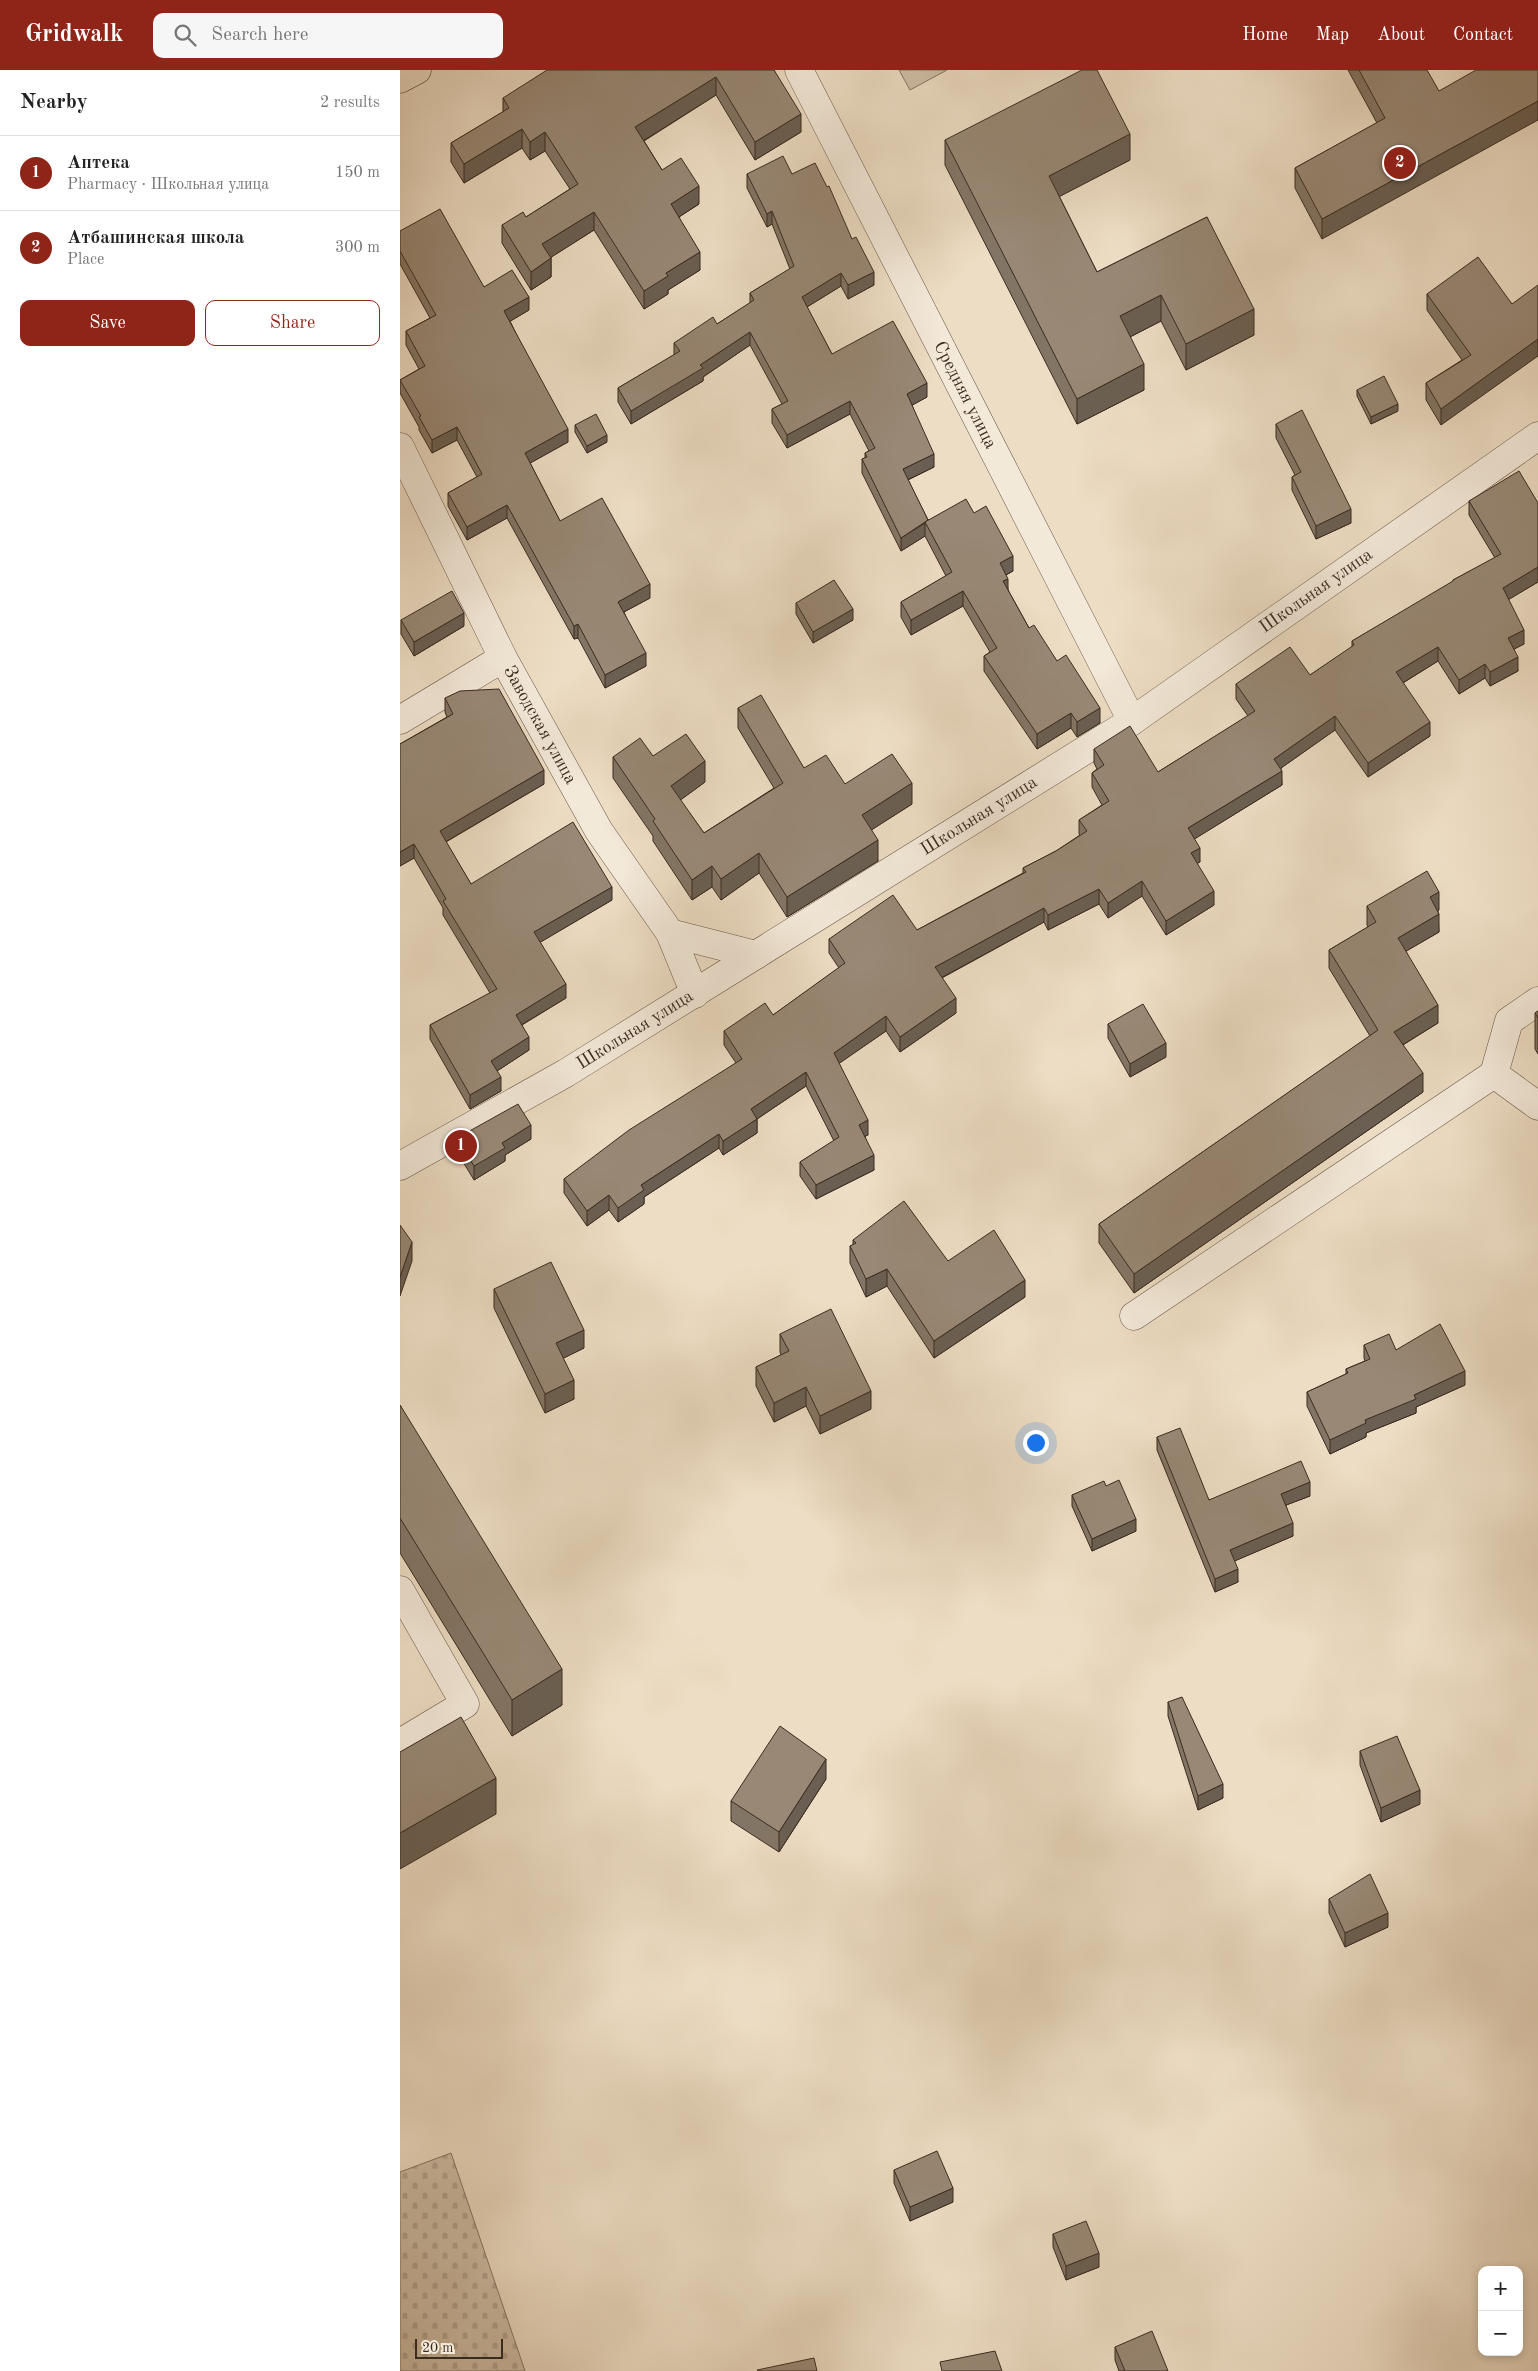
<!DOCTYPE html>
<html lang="en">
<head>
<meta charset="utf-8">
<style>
	:root { --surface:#fff; --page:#f6f6f6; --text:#222; --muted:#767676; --line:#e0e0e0; --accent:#8f2418 }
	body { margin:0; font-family:"Old Standard TT",serif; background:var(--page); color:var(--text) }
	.controls { position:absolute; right:15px; bottom:15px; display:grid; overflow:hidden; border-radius:10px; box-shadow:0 2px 8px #0003 }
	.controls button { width:45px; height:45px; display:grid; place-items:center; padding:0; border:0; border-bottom:1px solid var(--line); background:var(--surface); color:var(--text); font:25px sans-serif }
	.scale { position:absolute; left:15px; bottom:12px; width:88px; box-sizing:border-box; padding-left:5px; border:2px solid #3b2c20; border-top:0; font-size:14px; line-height:18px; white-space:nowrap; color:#3b2c20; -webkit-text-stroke:4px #f3e9d9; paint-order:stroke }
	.you { position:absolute; left:635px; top:1372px; width:18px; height:18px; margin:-12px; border:4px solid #fff; border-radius:50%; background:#1a73e8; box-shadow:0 0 0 8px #1a73e833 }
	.badge { display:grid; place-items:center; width:32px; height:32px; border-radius:50%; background:var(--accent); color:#fff; font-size:16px; font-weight:700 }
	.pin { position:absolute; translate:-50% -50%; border:2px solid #fff; box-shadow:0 1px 5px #0006 }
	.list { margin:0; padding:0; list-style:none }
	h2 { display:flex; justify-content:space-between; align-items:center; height:65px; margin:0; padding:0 20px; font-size:21px }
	h2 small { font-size:16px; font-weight:400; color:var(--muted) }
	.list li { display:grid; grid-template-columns:32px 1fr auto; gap:15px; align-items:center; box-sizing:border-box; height:75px; padding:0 20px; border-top:1px solid var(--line) }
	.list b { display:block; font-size:19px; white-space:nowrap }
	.list p { margin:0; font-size:16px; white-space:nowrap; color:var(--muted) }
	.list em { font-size:16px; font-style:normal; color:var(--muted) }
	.actions { display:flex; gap:10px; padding:15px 20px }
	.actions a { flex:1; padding:11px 0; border:1px solid var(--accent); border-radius:10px; text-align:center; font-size:18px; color:var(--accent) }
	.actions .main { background:var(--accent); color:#fff }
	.icon { flex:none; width:28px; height:28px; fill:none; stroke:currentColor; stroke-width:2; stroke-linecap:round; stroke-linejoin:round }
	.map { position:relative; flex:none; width:1138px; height:2301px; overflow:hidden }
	header { display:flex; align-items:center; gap:30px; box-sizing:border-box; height:70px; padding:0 25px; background:var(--accent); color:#fff }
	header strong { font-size:24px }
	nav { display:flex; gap:28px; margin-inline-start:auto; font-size:18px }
	.search { width:350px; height:45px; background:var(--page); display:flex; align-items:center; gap:12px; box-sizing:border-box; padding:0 18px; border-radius:10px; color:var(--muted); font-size:19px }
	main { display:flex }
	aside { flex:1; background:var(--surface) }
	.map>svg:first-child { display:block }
	.grass { fill:#cfbfa8; stroke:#857664 }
	.cemetery { fill:url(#cemetery-stones); stroke:#857664 }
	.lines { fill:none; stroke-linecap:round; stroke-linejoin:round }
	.minor-casing { stroke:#685849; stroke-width:29 }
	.major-casing { stroke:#3b2c20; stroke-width:29 }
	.minor { stroke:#f3e9d9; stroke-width:28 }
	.major { stroke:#edddc4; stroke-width:28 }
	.wall { fill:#837565; stroke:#3b2c20 }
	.shaded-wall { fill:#6a5f52; stroke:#3b2c20 }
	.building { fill:#988875; stroke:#3b2c20 }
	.labels { text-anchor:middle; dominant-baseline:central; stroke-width:4.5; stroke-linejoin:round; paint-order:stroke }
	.street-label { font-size:18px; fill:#3b2c20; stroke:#f3e9d9 }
</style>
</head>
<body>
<header>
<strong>Gridwalk</strong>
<div class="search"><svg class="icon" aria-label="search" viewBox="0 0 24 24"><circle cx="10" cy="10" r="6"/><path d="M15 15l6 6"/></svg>Search here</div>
<nav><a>Home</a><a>Map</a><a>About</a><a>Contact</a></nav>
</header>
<main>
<aside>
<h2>Nearby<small>2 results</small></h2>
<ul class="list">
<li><span class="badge">1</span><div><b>Аптека</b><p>Pharmacy · Школьная улица</p></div><em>150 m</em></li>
<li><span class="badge">2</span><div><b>Атбашинская школа</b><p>Place</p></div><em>300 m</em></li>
</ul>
<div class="actions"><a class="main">Save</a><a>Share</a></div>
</aside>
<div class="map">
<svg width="1138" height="2301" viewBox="0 0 1138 2301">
	<defs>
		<pattern id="cemetery-stones" width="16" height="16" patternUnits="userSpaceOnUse" patternTransform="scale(1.25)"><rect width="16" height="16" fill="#cfbfa8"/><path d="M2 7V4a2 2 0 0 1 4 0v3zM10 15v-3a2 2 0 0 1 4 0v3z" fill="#b3a490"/></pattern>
	</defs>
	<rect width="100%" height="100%" fill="#edddc4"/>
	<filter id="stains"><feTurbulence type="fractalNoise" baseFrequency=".004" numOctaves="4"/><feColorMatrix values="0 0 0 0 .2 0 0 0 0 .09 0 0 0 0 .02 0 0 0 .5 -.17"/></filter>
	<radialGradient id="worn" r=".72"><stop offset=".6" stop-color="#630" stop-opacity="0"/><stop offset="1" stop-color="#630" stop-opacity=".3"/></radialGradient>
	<polygon class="grass" points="499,0 547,0 510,20"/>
	<polygon class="cemetery" points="51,2083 125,2301 0,2301 0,2102"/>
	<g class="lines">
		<defs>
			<g id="minor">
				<polyline points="399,0 732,651"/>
				<polyline points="0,377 103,588 199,761 270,863 295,924"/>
				<polyline points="0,650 103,588"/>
				<polyline points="270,863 356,885"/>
				<polyline points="1094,1004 1109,951 1138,931"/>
				<polyline points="0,1096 166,1003 732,651 1138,366"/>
				<polyline points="734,1246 1094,1004 1138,1036"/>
				<polyline points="0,1520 65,1634 0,1673"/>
			</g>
			<polyline id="major" points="0,9 17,0"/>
		</defs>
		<use href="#minor" class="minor-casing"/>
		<use href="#major" class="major-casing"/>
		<use href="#minor" class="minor"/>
		<use href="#major" class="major"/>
	</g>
	<g class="wall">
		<polygon points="374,0 401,62 355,90 316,25 244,71 262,100 299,134 279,147 300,200 268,220 268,224 244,239 194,160 151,187 151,207 131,220 102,173 102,155 126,147 170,119 145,81 130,90 122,78 64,113 51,92 51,73 103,42 103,28"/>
		<polygon points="948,0 1027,0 922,169 895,118 895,98 977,53"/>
		<polygon points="545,70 730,90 659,126 697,202 807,147 854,265 786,300 761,251 730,267 744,320 677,354 545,95"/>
		<polygon points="347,104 392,104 452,169 474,215 448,229 441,216 407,237 432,284 527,327 512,335 534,397 508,410 528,450 574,443 613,501 606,505 608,520 629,558 657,591 700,653 677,667 671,658 637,679 584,601 584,586 590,582 563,536 511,565 501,547 501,532 546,506 525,466 501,481 462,403 462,389 465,388 465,383 469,381 450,344 387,378 372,353 372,339 382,334 350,275 303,307 303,311 231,354 218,332 218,318 274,285 274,273 317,254 350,233 350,223 390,199 372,154 367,157 347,118"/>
		<polygon points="0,161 84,217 129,240 110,251 168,372 130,393 160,451 250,528 224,542 246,596 205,618 178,568 174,569 107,448 67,470 48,436 48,423 77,407 57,370 32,383 19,360 19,357 0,323 0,310 19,299 6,275 6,261 30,248 0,194"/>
		<polygon points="1027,224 1112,234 1041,355 1026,330 1026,313 1062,290 1027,240"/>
		<polygon points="957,320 998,341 971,354 957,326"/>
		<polygon points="876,354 951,453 916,469 892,420 892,407 895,405 876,368"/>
		<polygon points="175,355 207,372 187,383 175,362"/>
		<polygon points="1069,431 1138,433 1138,512 1108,529 1124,574 1114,579 1118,601 1090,616 1085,608 1059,624 1038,591 1003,613 1030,666 968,707 935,660 881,698 882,715 794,769 800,792 797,793 814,835 766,865 742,826 708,848 699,834 648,860 644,852 542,908 556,943 500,982 486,961 439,993 468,1065 465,1066 474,1100 416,1129 400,1106 400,1092 434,1071 406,1016 357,1049 357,1063 323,1085 319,1078 244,1127 244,1134 218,1152 209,1140 187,1156 164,1123 164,1109 336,993 324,975 324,961 373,945 439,898 429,883 429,869 517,860 623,803 623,798 656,781 680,765 679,764 679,750 702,735 692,717 692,703 697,699 694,693 694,679 758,702 848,646 836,629 836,614 910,605 952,577 952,571 1053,512 1053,510 1095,488 1069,445"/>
		<polygon points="396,533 453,550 413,573 396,544"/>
		<polygon points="1,550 64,556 14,586 1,564"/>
		<polygon points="45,628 144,714 46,772 71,814 212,830 140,872 166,928 122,955 129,980 97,1001 101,1021 70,1039 30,969 30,955 90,923 43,845 43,838 14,788 0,796 0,674 47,647 45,642"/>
		<polygon points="338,638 404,698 445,714 512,734 471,760 478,791 387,847 359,803 321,830 312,817 292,830 253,771 253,766 213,708 213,687 253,686 305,712 280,730 304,763 374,718 338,658"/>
		<polygon points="967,836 1039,840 1038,841 1039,862 1006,881 1038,953 1003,975 1023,1022 734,1223 699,1173 699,1154 970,966 929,898 929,880 968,857 967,855"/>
		<polygon points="1138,941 1138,984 1135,979 1135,943"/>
		<polygon points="708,954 766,987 730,1007 708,968"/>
		<polygon points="57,1068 131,1069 105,1085 105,1091 74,1110 57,1082"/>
		<polygon points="453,1170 548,1191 625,1227 534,1288 487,1216 466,1227 450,1193 450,1176 453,1175"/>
		<polygon points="94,1219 184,1278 163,1288 174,1329 145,1343 94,1238"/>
		<polygon points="380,1264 471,1339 420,1364 406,1336 374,1352 356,1316 356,1297 381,1285 380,1282"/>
		<polygon points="964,1275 996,1280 1065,1315 1016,1337 1016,1343 966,1363 966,1367 930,1384 907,1336 907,1322 946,1304 946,1299 965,1291 964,1288"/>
		<polygon points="0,1335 162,1635 112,1666 0,1483"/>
		<polygon points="757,1367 809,1430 910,1426 886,1435 893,1466 834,1491 838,1512 815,1522 757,1380"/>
		<polygon points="706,1416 736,1461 692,1481 672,1436 672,1425"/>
		<polygon points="768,1632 823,1728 798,1740 768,1646"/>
		<polygon points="960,1681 1020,1734 981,1752 960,1695"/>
		<polygon points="426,1709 379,1782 331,1751 331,1731"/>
		<polygon points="929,1829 988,1857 945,1877 929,1843"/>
		<polygon points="494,2100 553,2132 510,2151 494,2113"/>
		<polygon points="653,2164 699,2197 666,2210 653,2177"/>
		<polygon points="715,2277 768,2301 719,2301 715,2290"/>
	</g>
	<g class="shaded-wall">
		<polygon points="316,7 316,25 235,76 235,57"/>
		<polygon points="1138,31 1138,50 922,169 922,149"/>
		<polygon points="401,44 401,62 355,90 355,72"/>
		<polygon points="122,59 122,78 64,113 64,94"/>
		<polygon points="145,62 145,81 130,90 130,72"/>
		<polygon points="730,64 730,90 649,132 649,106"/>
		<polygon points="299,116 299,134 271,152 271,134"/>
		<polygon points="372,141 372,154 367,157 367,144"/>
		<polygon points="194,142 194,160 142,193 142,174"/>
		<polygon points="300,182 300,200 268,220 268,224 244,239 244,221 266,203"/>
		<polygon points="151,188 151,207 131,220 131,202"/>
		<polygon points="474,202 474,215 448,229 448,215"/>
		<polygon points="441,203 441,216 402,240 402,227"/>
		<polygon points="761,225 761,251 720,272 720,246"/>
		<polygon points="129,227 129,240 104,255 104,241"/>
		<polygon points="854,239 854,265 786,300 786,274"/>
		<polygon points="350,262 350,275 303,307 303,311 231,354 231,341"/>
		<polygon points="1138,269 1138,286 1041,355 1041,339"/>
		<polygon points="744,294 744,320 677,354 677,329"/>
		<polygon points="527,313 527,327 507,338 507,324"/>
		<polygon points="450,331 450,344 387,378 387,365"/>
		<polygon points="998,334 998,341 971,354 971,347"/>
		<polygon points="57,357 57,370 32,383 32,370"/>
		<polygon points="168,359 168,372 125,396 125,383"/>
		<polygon points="207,365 207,372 187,383 187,376"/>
		<polygon points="534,384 534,397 503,412 503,399"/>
		<polygon points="107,435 107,448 67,470 67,457"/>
		<polygon points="951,439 951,453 916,469 916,456"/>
		<polygon points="525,453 525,466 501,481 501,468"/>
		<polygon points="613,486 613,501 600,508 600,493"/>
		<polygon points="1138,497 1138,512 1103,533 1103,518"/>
		<polygon points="608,509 608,524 603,511"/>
		<polygon points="250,514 250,528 218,545 218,532"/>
		<polygon points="563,521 563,536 511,565 511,550"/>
		<polygon points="453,539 453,550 413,573 413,562"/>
		<polygon points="64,543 64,556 14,586 14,572"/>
		<polygon points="178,554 178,568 174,569 174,556"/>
		<polygon points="1124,560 1124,574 1108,582 1108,568"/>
		<polygon points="1038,577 1038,591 996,617 996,602"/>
		<polygon points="246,583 246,596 205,618 205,605"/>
		<polygon points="1118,587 1118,601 1090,616 1090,602"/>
		<polygon points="1085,594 1085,608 1059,624 1059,610"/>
		<polygon points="700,638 700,653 677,667 677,652"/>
		<polygon points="671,643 671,658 637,679 637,664"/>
		<polygon points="935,646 935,660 874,703 874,689"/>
		<polygon points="1030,652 1030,666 968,707 968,693"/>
		<polygon points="305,691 305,712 271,737 271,716"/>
		<polygon points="144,700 144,714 40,775 40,761"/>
		<polygon points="882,701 882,715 788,773 788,758"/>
		<polygon points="512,713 512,734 462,766 462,745"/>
		<polygon points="478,770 478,791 387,847 387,827"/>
		<polygon points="14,774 14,788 0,796 0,782"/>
		<polygon points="800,778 800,792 791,797 791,783"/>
		<polygon points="359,783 359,803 321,830 321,809"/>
		<polygon points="312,796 312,817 292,830 292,810"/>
		<polygon points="742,811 742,826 708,848 708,833"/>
		<polygon points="212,817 212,830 134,876 134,862"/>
		<polygon points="699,819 699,834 648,860 648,845"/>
		<polygon points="814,821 814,835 766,865 766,851"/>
		<polygon points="1039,822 1039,840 1030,846 1030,827"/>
		<polygon points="644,838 644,852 535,911 535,897"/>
		<polygon points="1039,844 1039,862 998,886 998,868"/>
		<polygon points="166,914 166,928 116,958 116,945"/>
		<polygon points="556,928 556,943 500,982 500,967"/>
		<polygon points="1038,935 1038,953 994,980 994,962"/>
		<polygon points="486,946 486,961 434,997 434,983"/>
		<polygon points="129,967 129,980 91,1005 91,991"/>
		<polygon points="766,973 766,987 730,1007 730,994"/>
		<polygon points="406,1002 406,1016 351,1053 351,1039"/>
		<polygon points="1023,1003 1023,1022 734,1223 734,1204"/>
		<polygon points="101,1007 101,1021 70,1039 70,1025"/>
		<polygon points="357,1049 357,1063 323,1085 323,1071"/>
		<polygon points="468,1050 468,1065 459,1069 459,1055"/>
		<polygon points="131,1055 131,1069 105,1085 105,1091 74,1110 74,1096 102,1073"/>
		<polygon points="319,1064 319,1078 244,1127 244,1134 218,1152 218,1138 241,1115"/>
		<polygon points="474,1085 474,1100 416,1129 416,1115"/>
		<polygon points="209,1125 209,1140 187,1156 187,1141"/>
		<polygon points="12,1172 12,1191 0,1226 0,1207"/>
		<polygon points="487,1199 487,1216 466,1227 466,1209"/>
		<polygon points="625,1210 625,1227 534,1288 534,1271"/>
		<polygon points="184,1260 184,1278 156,1292 156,1273"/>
		<polygon points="1065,1301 1065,1315 1016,1337 1016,1343 966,1363 966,1367 930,1384 930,1370 965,1350 1014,1325"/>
		<polygon points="174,1310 174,1329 145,1343 145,1324"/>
		<polygon points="406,1317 406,1336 374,1352 374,1333"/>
		<polygon points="471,1321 471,1339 420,1364 420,1346"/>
		<polygon points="910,1412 910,1426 881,1437 881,1424"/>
		<polygon points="736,1449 736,1461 692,1481 692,1469"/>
		<polygon points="893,1453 893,1466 830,1493 830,1480"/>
		<polygon points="838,1499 838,1512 815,1522 815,1509"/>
		<polygon points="162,1599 162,1635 112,1666 112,1630"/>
		<polygon points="426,1689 426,1709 379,1782 379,1762"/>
		<polygon points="96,1708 96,1744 0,1799 0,1763"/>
		<polygon points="823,1714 823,1728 798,1740 798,1726"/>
		<polygon points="1020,1720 1020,1734 981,1752 981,1738"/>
		<polygon points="988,1843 988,1857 945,1877 945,1863"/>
		<polygon points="553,2118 553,2132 510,2151 510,2137"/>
		<polygon points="699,2183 699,2197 666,2210 666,2196"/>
	</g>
	<g class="building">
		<polygon points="147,0 374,0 401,44 355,72 316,7 235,57 262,100 281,88 299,116 271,134 300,182 266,203 268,206 244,221 194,142 142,174 151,188 131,202 102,155 123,142 126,147 178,114 145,62 130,72 122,59 64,94 51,73 109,38 103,28"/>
		<polygon points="682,0 697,0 730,64 649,106 697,202 807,147 854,239 786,274 761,225 720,246 744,294 677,329 545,70"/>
		<polygon points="959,0 1027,0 1039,21 1076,0 1138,0 1138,31 922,149 895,98 985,48"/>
		<polygon points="383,86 392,104 415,93 427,117 429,116 452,169 456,167 474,202 448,215 441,203 402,227 432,284 493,251 527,313 507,324 534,384 503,399 528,450 501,468 462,389 467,387 465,383 475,378 450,331 387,365 372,339 388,331 350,262 300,295 303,298 231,341 218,318 280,281 274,273 313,247 317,254 354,230 350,223 394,196 372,141 367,144 347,104"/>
		<polygon points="40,139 84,217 112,200 129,227 104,241 168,359 125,383 160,451 202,428 250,514 218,532 246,583 205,605 178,554 174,556 107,435 67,457 48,423 82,404 57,357 32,370 19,347 21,346 0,310 25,296 6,261 36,245 0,181 0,161"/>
		<polygon points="1078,187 1112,234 1138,215 1138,269 1041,339 1026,313 1071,285 1027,224"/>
		<polygon points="984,306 998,334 971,347 957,320"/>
		<polygon points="902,340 951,439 916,456 892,407 901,402 876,354"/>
		<polygon points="196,344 207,365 187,376 175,355"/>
		<polygon points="1119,401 1138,433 1138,497 1103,518 1124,560 1108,568 1118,587 1090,602 1085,594 1059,610 1038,577 996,602 1030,652 968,693 935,646 874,689 882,701 788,758 800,778 791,783 814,821 766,851 742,811 708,833 699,819 648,845 644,838 535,897 556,928 500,967 486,946 434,983 468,1050 459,1055 474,1085 416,1115 400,1092 439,1067 406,1002 351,1039 357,1049 323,1071 319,1064 241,1115 244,1120 218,1138 209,1125 187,1141 164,1109 229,1060 342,989 324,961 365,933 373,945 445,893 429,869 493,825 517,860 626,802 623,798 656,781 687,761 679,750 709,731 692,703 704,695 694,679 730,656 758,702 855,641 836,614 890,577 910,605 954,575 952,571 1053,511 1053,510 1101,484 1069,431"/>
		<polygon points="566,429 574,443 586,436 613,486 600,493 608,509 603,511 629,558 634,555 657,591 666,585 700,638 677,652 671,643 637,664 584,586 597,578 563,521 511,550 501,532 552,502 525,452"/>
		<polygon points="434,510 453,539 413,562 396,533"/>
		<polygon points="52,521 64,543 14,572 1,550"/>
		<polygon points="99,619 144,700 40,761 71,814 173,752 212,817 134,862 166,914 116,945 129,967 91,991 101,1007 70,1025 30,955 97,919 43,831 46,829 14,774 0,782 0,674 53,644 45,628 60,621"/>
		<polygon points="361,625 404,698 426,685 445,714 492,684 512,713 462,745 478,770 387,827 359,783 321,809 312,796 292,810 253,751 255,749 213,687 240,668 253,686 286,664 305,691 271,716 304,763 383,713 338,638"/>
		<polygon points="1027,801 1039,822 1030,827 1039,844 998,868 1038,935 994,962 1023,1003 734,1204 699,1154 978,960 929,880 976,852 967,836"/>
		<polygon points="743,934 766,973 730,994 708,954"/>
		<polygon points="1138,941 1138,948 1135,943"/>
		<polygon points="118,1034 131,1055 102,1073 105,1078 74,1096 57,1068"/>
		<polygon points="504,1131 548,1191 594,1160 625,1210 534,1271 487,1199 466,1209 450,1176 456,1173 453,1170"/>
		<polygon points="0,1155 12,1172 0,1207"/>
		<polygon points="151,1192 184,1260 156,1273 174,1310 145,1324 94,1219"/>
		<polygon points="431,1239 471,1321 420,1346 406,1317 374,1333 356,1297 389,1281 380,1264"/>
		<polygon points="1040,1254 1065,1301 1014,1325 1016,1329 965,1350 966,1353 930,1370 907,1322 948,1303 946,1299 970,1289 964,1275 989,1264 996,1280"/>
		<polygon points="0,1335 162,1599 112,1630 0,1448"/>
		<polygon points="780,1358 809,1430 901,1391 910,1412 881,1424 893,1453 830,1480 838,1499 815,1509 757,1367"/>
		<polygon points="719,1410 736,1449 692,1469 672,1425 704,1411 706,1416"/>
		<polygon points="782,1627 823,1714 798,1726 768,1632"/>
		<polygon points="61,1647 96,1708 0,1763 0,1682"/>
		<polygon points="380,1656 426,1689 379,1762 331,1731"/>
		<polygon points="997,1666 1020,1720 981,1738 960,1681"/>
		<polygon points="970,1804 988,1843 945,1863 929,1829"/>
		<polygon points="537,2081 553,2118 510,2137 494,2100"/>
		<polygon points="686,2151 699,2183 666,2196 653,2164"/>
		<polygon points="752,2261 768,2301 725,2301 715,2277"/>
		<polygon points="595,2281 602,2301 542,2301 540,2292"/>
		<polygon points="414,2288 417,2301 358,2301 357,2300"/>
	</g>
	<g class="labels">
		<g class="street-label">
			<text transform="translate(565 325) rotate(63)">Средняя улица</text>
			<text transform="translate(916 521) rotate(-35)">Школьная улица</text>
			<text transform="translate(140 655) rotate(61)">Заводская улица</text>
			<text transform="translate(579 746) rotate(-32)">Школьная улица</text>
			<text transform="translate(235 960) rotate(-32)">Школьная улица</text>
		</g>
	</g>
	<rect width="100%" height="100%" filter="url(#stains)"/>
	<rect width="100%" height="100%" fill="url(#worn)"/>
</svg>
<div class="controls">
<button>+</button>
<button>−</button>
</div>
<div class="scale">20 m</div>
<div class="you"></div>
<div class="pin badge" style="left:61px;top:1076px">1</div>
<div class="pin badge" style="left:1000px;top:93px">2</div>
</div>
</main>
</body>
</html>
